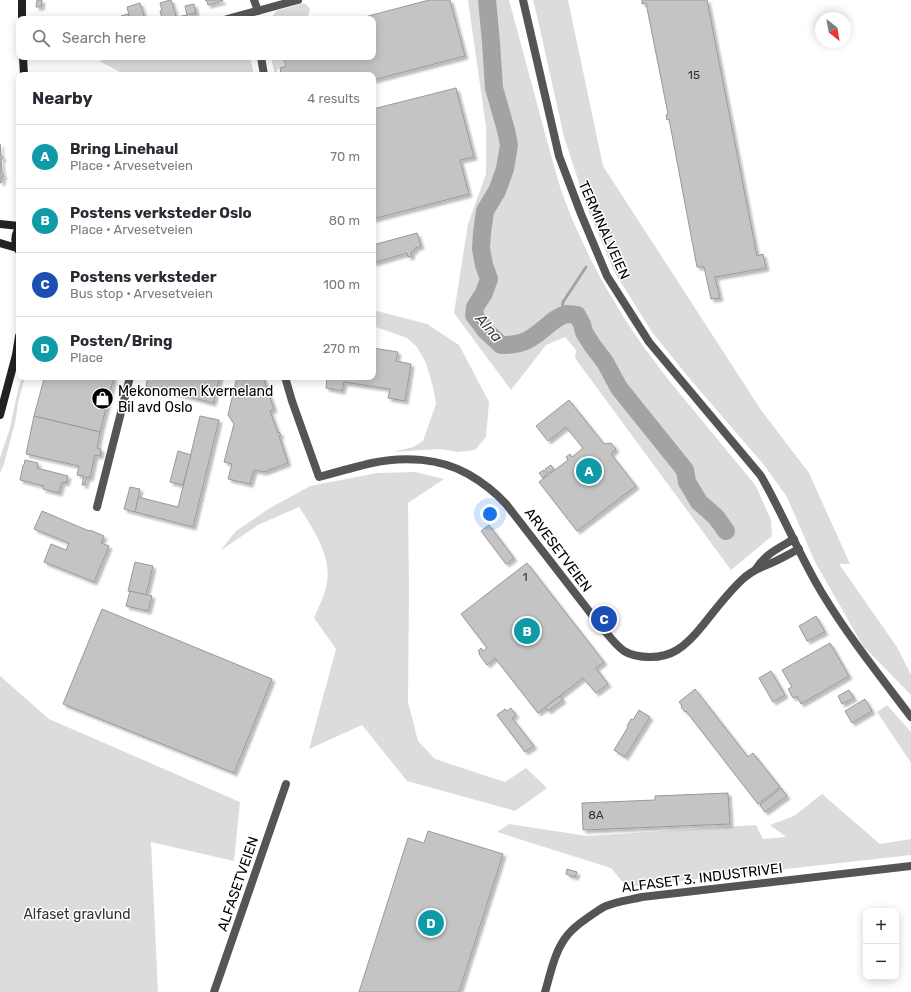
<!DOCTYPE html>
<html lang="en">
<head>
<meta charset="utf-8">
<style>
	:root { --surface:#fff; --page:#f2f2f3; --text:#2b2b33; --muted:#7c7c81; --line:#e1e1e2; --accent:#0b8043 }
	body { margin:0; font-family:Rubik,sans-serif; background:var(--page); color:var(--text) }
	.controls { position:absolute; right:12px; bottom:12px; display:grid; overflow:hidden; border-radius:8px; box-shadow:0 2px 10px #0003 }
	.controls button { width:36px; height:36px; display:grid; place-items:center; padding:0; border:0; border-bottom:1px solid var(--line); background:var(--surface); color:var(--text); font:20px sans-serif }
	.compass { position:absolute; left:815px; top:12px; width:36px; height:36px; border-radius:50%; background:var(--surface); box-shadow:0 2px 10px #0003; rotate:149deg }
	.you { position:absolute; left:490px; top:514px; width:14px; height:14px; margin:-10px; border:3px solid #fff; border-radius:50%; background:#1a73e8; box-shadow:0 0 0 6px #1a73e833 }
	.badge { display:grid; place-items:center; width:26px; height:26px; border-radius:50%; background:var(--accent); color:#fff; font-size:13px; font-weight:700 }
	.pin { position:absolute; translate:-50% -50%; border:2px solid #fff; box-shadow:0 1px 4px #0006 }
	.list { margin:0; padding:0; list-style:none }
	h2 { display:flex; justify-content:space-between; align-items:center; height:52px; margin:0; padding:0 16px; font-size:17px }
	h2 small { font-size:13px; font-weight:400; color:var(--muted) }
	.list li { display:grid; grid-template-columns:26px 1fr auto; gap:12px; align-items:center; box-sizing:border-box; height:64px; padding:0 16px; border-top:1px solid var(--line) }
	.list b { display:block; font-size:15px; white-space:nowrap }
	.list p { margin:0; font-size:13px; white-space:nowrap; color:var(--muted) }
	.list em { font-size:13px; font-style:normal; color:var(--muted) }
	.icon { flex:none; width:22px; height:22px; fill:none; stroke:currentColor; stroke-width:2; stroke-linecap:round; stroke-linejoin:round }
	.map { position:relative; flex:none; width:911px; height:992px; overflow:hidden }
	.search { position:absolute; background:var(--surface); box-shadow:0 2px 10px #0003; left:16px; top:16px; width:360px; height:44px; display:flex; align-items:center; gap:10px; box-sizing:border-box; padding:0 14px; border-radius:8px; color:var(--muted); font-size:15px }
	.panel { position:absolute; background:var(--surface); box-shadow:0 2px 10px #0003; left:16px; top:72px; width:360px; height:308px; border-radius:8px }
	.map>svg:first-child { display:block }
	.green { fill:#dcdcdc }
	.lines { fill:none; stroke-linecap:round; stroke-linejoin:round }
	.stream { stroke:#a3a3a3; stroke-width:3 }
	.river { stroke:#a3a3a3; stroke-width:18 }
	.building { fill:#c4c4c4; stroke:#999; filter:url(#shadow) }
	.street { stroke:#555; stroke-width:8 }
	.secondary { stroke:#222; stroke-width:8 }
	.labels { text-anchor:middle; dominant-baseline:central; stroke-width:3; stroke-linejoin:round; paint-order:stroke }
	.number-label { font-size:12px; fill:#313131 }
	.street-label { font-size:14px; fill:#000; stroke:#fff }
	.poi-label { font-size:14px; fill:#000; stroke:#fff; text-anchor:start }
	.park-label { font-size:14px; fill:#333; stroke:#fff }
	.water-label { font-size:15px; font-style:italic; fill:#444; stroke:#fff }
</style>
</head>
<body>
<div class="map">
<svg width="911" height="992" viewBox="0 0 911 992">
	<defs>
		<filter id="shadow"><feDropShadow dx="3" dy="3" stdDeviation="1" flood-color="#0004"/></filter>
	</defs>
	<rect width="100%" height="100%" fill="#fff"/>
	<g class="green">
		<polygon points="468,0 509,0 552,159 561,190 572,219 589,256 602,281 626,321 643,346 667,378 756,486 771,520 772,536 731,570 575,358 576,350 565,337 546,345 511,390 454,313 468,224 486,174 486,127"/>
		<polygon points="533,0 568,0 603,166 761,410 809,473 850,564 839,564 897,647 911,675 911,695 863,646 815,562 787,497 764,465 690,379 652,332 615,273 587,207 564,137 537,16"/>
		<path d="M 304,3 L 306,4 L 310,9 L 308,17 L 301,19 L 269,19 C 272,16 274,15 276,11 Z"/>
		<polygon points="114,57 250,57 254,75 126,75 99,61"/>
		<polygon points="271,57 283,57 285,66 277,69 278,75 275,75"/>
		<polygon points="373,310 427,324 459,345 489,402 486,437 475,450 458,452 440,449 393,452 413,447 423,441 436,404 433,387 426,363 417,347 407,338 373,326"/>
		<polygon points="22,377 25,377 18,403 15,423 4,464 0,473 0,458 10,428 18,390"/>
		<path d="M 415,472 L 444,479 L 408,503 L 409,589 L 408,702 L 418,741 L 435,759 L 505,782 L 526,768 L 547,788 L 515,811 L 407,781 L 362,725 L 309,749 L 336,649 L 314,618 C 318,608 324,597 326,587 C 334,560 313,528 299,507 L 258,525 L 220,551 L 236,531 L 270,508 L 310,486 L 377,473 Z"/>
		<polygon points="0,676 49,719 240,802 234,861 151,842 158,992 0,992"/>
		<polygon points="887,705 911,732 911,763 877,712"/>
		<polygon points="822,794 880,844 911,839 911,855 627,887 611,868 497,832 509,824 587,836 756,825 763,839 786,837 770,825 794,816"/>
	</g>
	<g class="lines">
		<polyline class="stream" points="562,316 563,302 586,267"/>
		<path class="river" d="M 487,0 L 491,42 L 494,88 L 506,130 L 509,145 L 505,169 L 497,191 L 485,211 L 482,233 L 481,249 L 484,265 L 489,279 L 484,293 L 475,307 L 474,315 L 486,331 L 501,345 C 508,345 516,345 523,342 C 539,337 552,317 567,314 C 570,314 574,315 577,315 L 582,324 L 584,332 L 592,345 L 605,362 L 619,388 L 685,470 L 687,482 L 699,502 L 716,517 L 726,531"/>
	</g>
	<g class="building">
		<polygon points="37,0 42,0 41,7 36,7"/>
		<polygon points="170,0 171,0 177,19 162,19 160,11 162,11 160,3"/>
		<polygon points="205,0 222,0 223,1 208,5 207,1 206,1"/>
		<polygon points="429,0 450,0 465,56 373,80 373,75 281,75 280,68 286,66 283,57 373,57 373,19 357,19"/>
		<polygon points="642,0 707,0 757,256 763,254 766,268 715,277 720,298 711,299 704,267 697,267 669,119 667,120 666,115 668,114 646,3 642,4"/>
		<polygon points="140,3 145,19 130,19 127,7"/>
		<polygon points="194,4 196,13 187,15 185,6"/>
		<polygon points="128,14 130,19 122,19 121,16"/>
		<polygon points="187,15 188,19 178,19 177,17"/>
		<polygon points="456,88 474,157 460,160 469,194 373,219 373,109"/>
		<polygon points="0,144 1,155 3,158 1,160 2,173 4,176 2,177 2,182 0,183"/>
		<polygon points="417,233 421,246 415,248 415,250 411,252 412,256 408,257 407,253 373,263 373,245"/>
		<polygon points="373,348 398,352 396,361 411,364 405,401 388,398 390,389 344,382 342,391 326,388 327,377 373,377"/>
		<polygon points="41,377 114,377 100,432 34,416 44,379 41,378"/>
		<polygon points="148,377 220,377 213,403 146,386"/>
		<polygon points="237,377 263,377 274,409 270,411 278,433 279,432 281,435 279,436 288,463 264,472 254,470 250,484 228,479 232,464 224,462 234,424 228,415"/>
		<polygon points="569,400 604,444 611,443 616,449 611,454 636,486 577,531 539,482 568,460 566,457 570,454 572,457 583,448 566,427 548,441 536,426"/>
		<polygon points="34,416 100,432 97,448 101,449 100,456 95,455 90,478 87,477 85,485 82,485 84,476 77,475 79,466 26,454"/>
		<polygon points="200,416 219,420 193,527 135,512 138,497 178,507"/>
		<polygon points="178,451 191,455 183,485 170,482"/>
		<polygon points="25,460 38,463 37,468 68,476 66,483 62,482 59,493 43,489 44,486 20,480 23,465 24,465"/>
		<polygon points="551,465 554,469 548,473 545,469"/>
		<polygon points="544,470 547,474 543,478 539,473"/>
		<polygon points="130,487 140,489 135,512 124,509"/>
		<polygon points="42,511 89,531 90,530 104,536 101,543 109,546 94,582 44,562 51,544 66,550 69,543 34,529"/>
		<polygon points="489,525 514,558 506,564 481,531"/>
		<polygon points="135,562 153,566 146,595 128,591"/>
		<polygon points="527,563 604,662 596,668 608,684 596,693 583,678 538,713 495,658 487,665 479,654 480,653 478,651 481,648 483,651 487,648 461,614"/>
		<polygon points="130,591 152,596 148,611 126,606"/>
		<polygon points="102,609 272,679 234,773 63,704"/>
		<polygon points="816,616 825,632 807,641 799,626"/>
		<polygon points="830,643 849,676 801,704 797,696 793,698 788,689 792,687 782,670"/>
		<polygon points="771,671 785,695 773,702 759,678"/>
		<polygon points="695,689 748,757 753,753 780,787 758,804 686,711 685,712 681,707 682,706 679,702"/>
		<polygon points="849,690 854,698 842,704 838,696"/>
		<polygon points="560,696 563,700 548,711 545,707"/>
		<polygon points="865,699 872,711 852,723 845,711"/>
		<polygon points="511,708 516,715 512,718 534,746 525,752 497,715 505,709 507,711"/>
		<polygon points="639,710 650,717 625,757 614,750 628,727 627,726 631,719 633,720"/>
		<polygon points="781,788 787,796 765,812 760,805"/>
		<polygon points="728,793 730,824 583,830 582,803 655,800 655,796"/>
		<polygon points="428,831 503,854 459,992 359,992 408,838 424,843"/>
		<polygon points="567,869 577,872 575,877 566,874"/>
	</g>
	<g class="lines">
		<g class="street">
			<polyline points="254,0 258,11"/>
			<path d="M 523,0 L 559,156 L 581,214 L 607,276 L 649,342 L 761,476 C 783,514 799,555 822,593 C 848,636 880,676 911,717"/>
			<polyline points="227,19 298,0"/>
			<polyline points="261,57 264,75"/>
			<path d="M 285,377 L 292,401 L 319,477 C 337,472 355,467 372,463 C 403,456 440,458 468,474 C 482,482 495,492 506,504 L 599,624 C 607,633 614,644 624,651 C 632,656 641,657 650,657 C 659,657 669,655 677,650 C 687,644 695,635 703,625 C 716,609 729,591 745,577 C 754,570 759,568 769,564 C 779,560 789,554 799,549"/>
			<polyline points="97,507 130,377"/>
			<path d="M 756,569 C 765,554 779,548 794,539"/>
			<polyline points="214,992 286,784"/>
			<path d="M 545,992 C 550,976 553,957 562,943 C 570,929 583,921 596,912 C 599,910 603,907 606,906 C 618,901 630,900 642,897 L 911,866"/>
		</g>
		<g class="secondary">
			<polyline points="22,0 22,19"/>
			<polyline points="23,57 24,75"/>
			<polyline points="0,224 19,226"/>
			<path d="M 19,228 C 14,236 14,243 19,251"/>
			<polyline points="0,243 17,248"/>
			<polyline points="0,415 16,355 19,336"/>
		</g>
	</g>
	<defs>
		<symbol id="shop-disc" viewBox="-11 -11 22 22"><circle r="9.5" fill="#000" stroke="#fff"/><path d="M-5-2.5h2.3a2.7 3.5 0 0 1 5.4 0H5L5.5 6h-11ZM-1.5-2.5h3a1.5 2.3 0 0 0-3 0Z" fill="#fff"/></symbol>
	</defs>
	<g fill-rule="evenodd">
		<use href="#shop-disc" x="90" y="386" width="25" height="25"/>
	</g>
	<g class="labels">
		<g class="number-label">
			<text x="694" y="75">15</text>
			<text x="525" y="577">1</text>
			<text x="596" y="815">8A</text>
		</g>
		<g class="street-label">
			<text transform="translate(604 230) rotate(66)">TERMINALVEIEN</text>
			<text transform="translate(558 550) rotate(53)">ARVESETVEIEN</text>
			<text transform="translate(702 878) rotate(-7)">ALFASET 3. INDUSTRIVEI</text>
			<text transform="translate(238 884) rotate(-71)">ALFASETVEIEN</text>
		</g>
		<g class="poi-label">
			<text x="118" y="391">Mekonomen Kverneland<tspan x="118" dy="16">Bil avd Oslo</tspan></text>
		</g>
		<g class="park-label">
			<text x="77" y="914">Alfaset gravlund</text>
		</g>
		<g class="water-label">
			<text transform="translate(489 328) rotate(49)">Alna</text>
		</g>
	</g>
</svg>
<div class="controls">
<button>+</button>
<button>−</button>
</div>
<svg class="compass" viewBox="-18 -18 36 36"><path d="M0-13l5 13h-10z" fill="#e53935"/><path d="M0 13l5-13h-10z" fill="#7c7c81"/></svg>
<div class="you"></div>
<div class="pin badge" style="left:589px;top:471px;background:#0f9aa8">A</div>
<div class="pin badge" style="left:527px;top:631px;background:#0f9aa8">B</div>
<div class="pin badge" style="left:604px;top:619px;background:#1a4fb4">C</div>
<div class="pin badge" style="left:431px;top:923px;background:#0f9aa8">D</div>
<div class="search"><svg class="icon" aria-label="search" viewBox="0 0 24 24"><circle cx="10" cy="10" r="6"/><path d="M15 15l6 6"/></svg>Search here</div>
<section class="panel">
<h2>Nearby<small>4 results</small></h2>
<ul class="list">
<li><span class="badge" style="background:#0f9aa8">A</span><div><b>Bring Linehaul</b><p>Place · Arvesetveien</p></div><em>70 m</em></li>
<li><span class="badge" style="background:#0f9aa8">B</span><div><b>Postens verksteder Oslo</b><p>Place · Arvesetveien</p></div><em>80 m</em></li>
<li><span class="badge" style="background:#1a4fb4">C</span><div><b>Postens verksteder</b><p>Bus stop · Arvesetveien</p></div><em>100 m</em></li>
<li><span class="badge" style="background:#0f9aa8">D</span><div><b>Posten/Bring</b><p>Place</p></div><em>270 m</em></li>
</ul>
</section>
</div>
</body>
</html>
